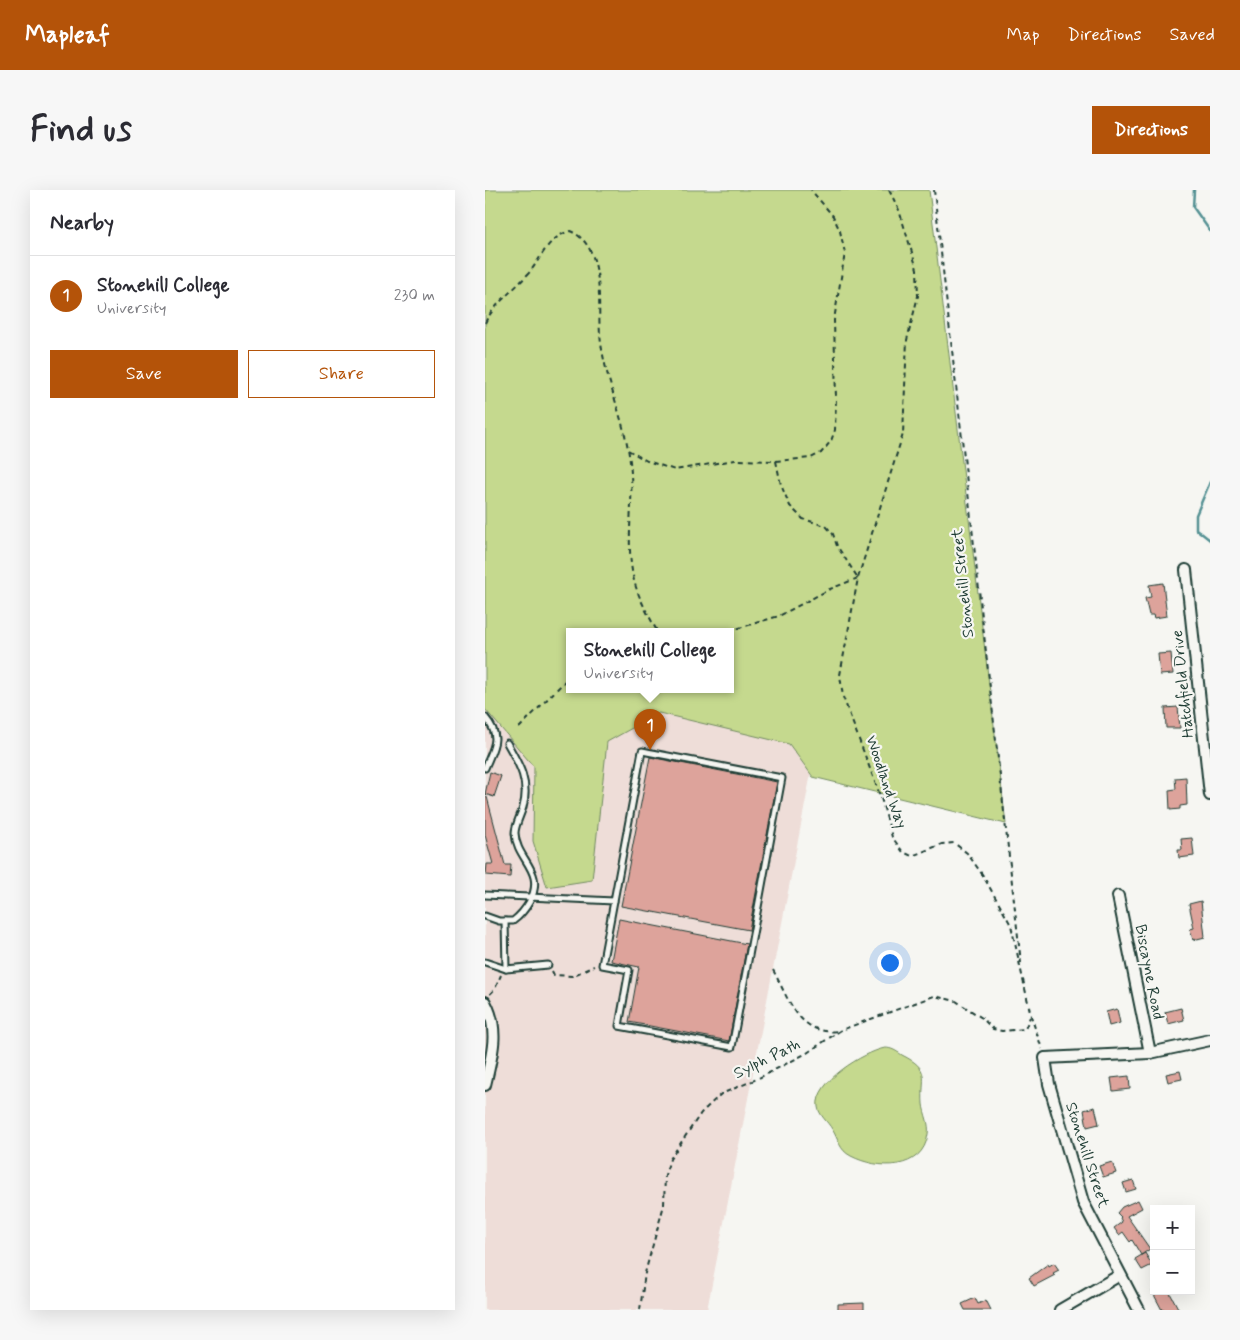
<!DOCTYPE html>
<html lang="en">
<head>
<meta charset="utf-8">
<style>
	:root { --surface:#fff; --page:#f7f7f7; --text:#2b2b33; --muted:#7c7c81; --line:#e1e1e2; --accent:#b45309 }
	body { margin:0; font-family:Mynerve,sans-serif; background:var(--page); color:var(--text) }
	.controls { position:absolute; right:15px; bottom:15px; display:grid; overflow:hidden; border-radius:0px; box-shadow:0 5px 20px #0002 }
	.controls button { width:45px; height:45px; display:grid; place-items:center; padding:0; border:0; border-bottom:1px solid var(--line); background:var(--surface); color:var(--text); font:25px sans-serif }
	.you { position:absolute; left:404px; top:772px; width:18px; height:18px; margin:-12px; border:4px solid #fff; border-radius:50%; background:#1a73e8; box-shadow:0 0 0 8px #1a73e833 }
	.badge { display:grid; place-items:center; width:32px; height:32px; border-radius:50%; background:var(--accent); color:#fff; font-size:16px; font-weight:700 }
	.pin { position:absolute; translate:-50% -41px; filter:drop-shadow(0 1px 2px #0008) }
	.pin::after { content:''; position:absolute; top:26px; width:18px; height:15px; background:inherit; clip-path:polygon(0 0,100% 0,50% 100%) }
	.popup { position:absolute; left:81px; top:438px; width:168px; height:65px; box-sizing:border-box; display:grid; place-content:center; border-radius:0px; background:var(--surface); filter:drop-shadow(0 1px 4px #0005); font-size:16px; white-space:nowrap; color:var(--muted) }
	.popup b { font-size:19px; color:var(--text) }
	.popup::after { content:''; position:absolute; left:50%; top:100%; margin-left:-10px; border:10px solid transparent; border-top-color:var(--surface) }
	.list { margin:0; padding:0; list-style:none }
	h2 { display:flex; justify-content:space-between; align-items:center; height:65px; margin:0; padding:0 20px; font-size:21px }
	h2 small { font-size:16px; font-weight:400; color:var(--muted) }
	.list li { display:grid; grid-template-columns:32px 1fr auto; gap:15px; align-items:center; box-sizing:border-box; height:80px; padding:0 20px; border-top:1px solid var(--line) }
	.list b { display:block; font-size:19px; white-space:nowrap }
	.list p { margin:0; font-size:16px; white-space:nowrap; color:var(--muted) }
	.list em { font-size:16px; font-style:normal; color:var(--muted) }
	.actions { display:flex; gap:10px; padding:15px 20px }
	.actions a { flex:1; padding:11px 0; border:1px solid var(--accent); border-radius:0px; text-align:center; font-size:18px; color:var(--accent) }
	.actions .main { background:var(--accent); color:#fff }
	.map { position:relative; flex:none; width:725px; height:1120px; overflow:hidden; border-radius:0px }
	header { display:flex; align-items:center; gap:30px; box-sizing:border-box; height:70px; padding:0 25px; background:var(--accent); color:#fff }
	header strong { font-size:24px }
	nav { display:flex; gap:28px; margin-inline-start:auto; font-size:18px }
	.intro { display:flex; align-items:center; justify-content:space-between; box-sizing:border-box; height:120px; padding:0 30px }
	h1 { margin:0; font-size:35px }
	.button { padding:12px 22px; border-radius:0px; background:var(--accent); color:#fff; font-size:18px; font-weight:700 }
	main { display:flex; gap:30px; padding:0 30px }
	aside { flex:1; background:var(--surface); border-radius:0px; box-shadow:0 5px 20px #0002 }
	.map>svg:first-child { display:block }
	.built { fill:#eeddd8; fill-rule:evenodd }
	.green { fill:#c5d98e; stroke:#728b61; fill-rule:evenodd }
	.lines { fill:none; stroke-linecap:round; stroke-linejoin:round }
	.stream { stroke:#549193; stroke-width:2.5 }
	.building { fill:#dda39b; stroke:#1f3d34 }
	.service-casing { stroke:#1f3d34; stroke-width:9 }
	.minor-casing { stroke:#1f3d34; stroke-width:14 }
	.path { stroke:#1f3d34; stroke-width:2; stroke-dasharray:5 4; stroke-linecap:butt }
	.service { stroke:#f6f6f2; stroke-width:5 }
	.minor { stroke:#f6f6f2; stroke-width:10 }
	.labels { text-anchor:middle; dominant-baseline:central; stroke-width:4.5; stroke-linejoin:round; paint-order:stroke }
	.street-label { font-size:16px; fill:#1f3d34; stroke:#f6f6f2 }
</style>
</head>
<body>
<header>
<strong>Mapleaf</strong>
<nav><a>Map</a><a>Directions</a><a>Saved</a></nav>
</header>
<div class="intro"><h1>Find us</h1><a class="button">Directions</a></div>
<main>
<aside>
<h2>Nearby<small></small></h2>
<ul class="list">
<li><span class="badge">1</span><div><b>Stonehill College</b><p>University</p></div><em>230 m</em></li>
</ul>
<div class="actions"><a class="main">Save</a><a>Share</a></div>
</aside>
<div class="map">
<svg width="725" height="1120" viewBox="0 0 725 1120">
	<rect width="100%" height="100%" fill="#f6f6f2"/>
	<filter id="ink" filterUnits="userSpaceOnUse"><feTurbulence type="fractalNoise" baseFrequency=".02" numOctaves="2"/><feDisplacementMap in="SourceGraphic" scale="10" xChannelSelector="R" yChannelSelector="G"/><feConvolveMatrix kernelMatrix="1 2 1 2 8 2 1 2 1" color-interpolation-filters="sRGB"/></filter>
	<g filter="url(#ink)">
		<path class="built" d="M 0,0 L 439,0 L 222,1120 L 0,1120 ZM 85,441 L 245,441 L 245,499 L 85,499 Z"/>
		<g class="green">
			<path d="M 0,0 L 444,0 L 521,634 L 328,587 L 304,554 L 174,523 L 122,552 L 107,690 L 62,697 L 48,651 L 49,577 L 0,519 ZM 85,441 L 245,441 L 245,499 L 85,499 Z"/>
			<path d="M 400,858 C 407,858 411,861 417,865 C 447,880 436,887 438,914 C 439,924 445,934 443,944 C 438,981 393,980 366,966 C 354,960 354,950 347,939 C 343,932 334,925 333,917 C 329,892 379,862 400,858 Z"/>
		</g>
		<g class="lines">
			<g class="stream">
				<polyline points="709,0 708,17 725,41"/>
				<polyline points="725,292 711,325 711,339 725,350"/>
			</g>
		</g>
		<g class="building">
			<polygon points="678,393 682,426 669,428 668,425 664,425 660,408 666,407 664,395"/>
			<polygon points="686,463 688,484 675,485 673,464"/>
			<polygon points="693,517 695,538 681,538 680,518"/>
			<polygon points="165,567 292,592 264,740 136,716"/>
			<polygon points="5,582 16,586 9,607 0,604"/>
			<polygon points="701,587 702,615 695,616 695,619 685,620 684,600 691,599 690,588"/>
			<polygon points="0,607 2,607 20,675 26,675 25,687 1,685 2,674 8,674 0,645"/>
			<polygon points="707,648 709,666 694,668 693,660 697,660 696,649"/>
			<polygon points="716,711 720,747 708,750 705,739 709,738 704,714"/>
			<polygon points="134,729 262,754 244,851 144,832 154,777 126,771"/>
			<polygon points="696,818 699,830 683,834 680,822"/>
			<polygon points="632,819 635,833 624,836 621,822"/>
			<polygon points="695,881 697,889 683,892 681,884"/>
			<polygon points="644,886 645,899 628,901 626,888"/>
			<polygon points="610,917 614,934 602,937 599,920"/>
			<polygon points="627,972 631,983 618,987 614,976"/>
			<polygon points="648,990 651,999 641,1002 638,993"/>
			<polygon points="653,1010 657,1018 642,1026 665,1059 656,1065 647,1050 645,1052 638,1042 634,1045 629,1038 637,1032 635,1028 636,1027 632,1023 637,1017"/>
			<polygon points="660,1063 667,1075 657,1080 650,1069"/>
			<polygon points="569,1073 574,1080 568,1083 570,1085 549,1096 544,1088 563,1074 564,1076"/>
			<polygon points="667,1101 684,1101 694,1120 677,1120"/>
			<polygon points="490,1108 493,1114 501,1110 506,1120 480,1120 477,1114"/>
			<polygon points="379,1113 379,1120 353,1120 353,1114"/>
		</g>
		<g class="lines">
			<defs>
				<g id="service">
					<path d="M 0,527 C 17,547 9,556 0,578"/>
					<polygon points="157,561 297,588 247,857 134,836 144,780 117,775"/>
					<polyline points="0,705 129,711"/>
					<path d="M 0,726 L 14,731 L 28,731 C 36,725 40,720 45,711 C 61,680 31,670 30,643 C 30,635 36,625 38,617 C 45,592 34,574 22,553"/>
					<polyline points="20,731 21,779"/>
					<polyline points="0,772 21,779 63,775"/>
				</g>
				<g id="minor">
					<polyline points="701,380 725,605"/>
					<polyline points="633,706 665,863"/>
					<path d="M 0,812 C 15,840 7,865 0,895"/>
					<polyline points="575,1120 635,1085"/>
					<polyline points="654,1120 598,1012 564,894 560,868 665,863 725,850"/>
				</g>
			</defs>
			<use href="#service" class="service-casing"/>
			<use href="#minor" class="minor-casing"/>
			<g class="path">
				<polyline points="404,0 414,20 432,79 433,106 422,150 418,244 373,388 355,485 358,507 396,608 407,647 418,662 427,666 457,654 469,653 482,663 497,684 526,735 546,826 557,859"/>
				<polyline points="449,0 536,773"/>
				<path d="M 0,133 C 9,114 28,101 42,85 C 57,69 60,49 85,41 C 95,45 101,52 106,62 C 117,87 113,118 115,144 C 119,192 144,236 146,284 C 148,319 141,352 148,386 C 152,406 163,424 172,441"/>
				<polyline points="143,260 162,271 190,280 250,270 291,271 326,268 336,263 346,251 350,240 351,209 349,130 360,63 355,41 348,26 326,0"/>
				<polyline points="291,271 296,295 305,316 318,329 341,336 348,344 352,356 373,388"/>
				<polyline points="244,441 294,426 345,399 373,388"/>
				<polyline points="34,538 85,486"/>
				<path d="M 288,780 C 304,809 313,846 354,841"/>
				<polyline points="67,781 69,785 87,786 109,776"/>
				<polyline points="5,804 10,799 16,785"/>
				<polyline points="155,1120 160,1083 179,1015 180,985 185,969 216,923 236,904 272,889 322,863 356,840 449,806 471,811 497,828 508,839 517,841 540,839 545,827"/>
			</g>
			<use href="#service" class="service"/>
			<use href="#minor" class="minor"/>
		</g>
	</g>
	<g class="labels">
		<g class="street-label">
			<text transform="translate(478 393) rotate(-96)">Stonehill Street</text>
			<text transform="translate(698 494) rotate(-96)">Hatchfield Drive</text>
			<text transform="translate(401 592) rotate(71)">Woodland Way</text>
			<text transform="translate(664 782) rotate(79)">Biscayne Road</text>
			<text transform="translate(282 869) rotate(-26)">Sylph Path</text>
			<text transform="translate(602 965) rotate(72)">Stonehill Street</text>
		</g>
	</g>
</svg>
<div class="controls">
<button>+</button>
<button>−</button>
</div>
<div class="you"></div>
<div class="pin badge" style="left:165px;top:560px">1</div>
<div class="popup"><b>Stonehill College</b>University</div>
</div>
</main>
</body>
</html>
